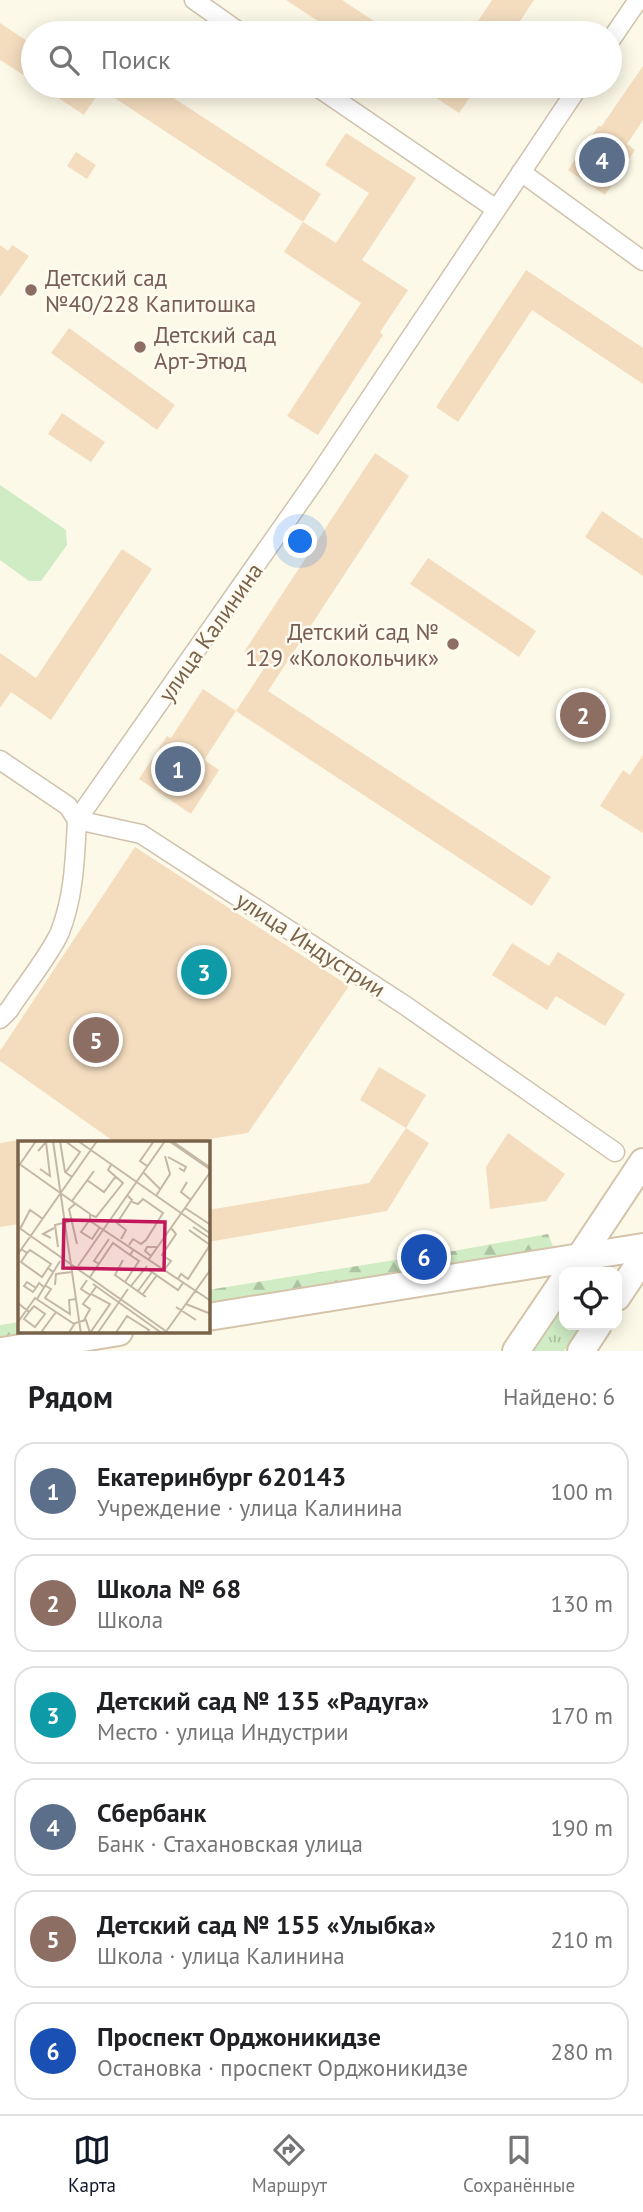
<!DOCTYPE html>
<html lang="ru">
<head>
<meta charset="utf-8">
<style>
	:root { --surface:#fff; --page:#f6f6f6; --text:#202124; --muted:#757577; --line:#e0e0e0; --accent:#111827 }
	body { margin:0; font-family:"PT Sans",sans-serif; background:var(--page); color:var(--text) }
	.controls { position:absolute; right:21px; bottom:21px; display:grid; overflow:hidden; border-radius:14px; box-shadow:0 4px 18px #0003 }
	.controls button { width:63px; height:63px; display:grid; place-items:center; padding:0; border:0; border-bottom:2px solid var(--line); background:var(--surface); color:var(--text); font:35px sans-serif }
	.you { position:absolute; left:301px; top:542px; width:24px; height:24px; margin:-18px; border:5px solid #fff; border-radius:50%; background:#1a73e8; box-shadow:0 0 0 10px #1a73e833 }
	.badge { display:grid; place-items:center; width:46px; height:46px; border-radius:50%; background:var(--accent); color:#fff; font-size:23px; font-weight:700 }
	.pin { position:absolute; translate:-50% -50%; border:4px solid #fff; box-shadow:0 2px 7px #0006 }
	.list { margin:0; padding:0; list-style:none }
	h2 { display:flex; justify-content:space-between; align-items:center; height:91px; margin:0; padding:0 28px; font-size:30px }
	h2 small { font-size:23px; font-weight:400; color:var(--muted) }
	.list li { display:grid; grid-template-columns:46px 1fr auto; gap:21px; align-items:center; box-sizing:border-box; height:98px; margin:0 14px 14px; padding:0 14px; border:2px solid var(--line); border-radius:21px }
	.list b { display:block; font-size:26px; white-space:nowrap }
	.list p { margin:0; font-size:23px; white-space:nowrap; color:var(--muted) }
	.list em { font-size:23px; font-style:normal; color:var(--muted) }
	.icon { flex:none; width:38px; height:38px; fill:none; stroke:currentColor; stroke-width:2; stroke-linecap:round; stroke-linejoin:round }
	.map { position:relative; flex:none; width:643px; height:1351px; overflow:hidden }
	.search { position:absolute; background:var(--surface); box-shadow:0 4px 18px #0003; left:21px; right:21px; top:21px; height:77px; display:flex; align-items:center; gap:18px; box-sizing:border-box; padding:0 24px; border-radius:38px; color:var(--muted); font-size:26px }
	.sheet { height:763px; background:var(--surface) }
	nav { display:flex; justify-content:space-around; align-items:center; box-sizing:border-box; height:98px; border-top:2px solid var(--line); background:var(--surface); font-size:19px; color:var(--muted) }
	nav a { display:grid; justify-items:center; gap:4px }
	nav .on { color:var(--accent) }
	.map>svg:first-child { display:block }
	.grass { fill:url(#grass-tufts) }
	.forest { fill:url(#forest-firs) }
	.garden { fill:#cfecc5 }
	.building { fill:#f4ddbf }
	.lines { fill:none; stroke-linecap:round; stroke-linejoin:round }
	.street-casing { stroke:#d0c2ad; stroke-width:21 }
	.secondary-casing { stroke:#d3c4aa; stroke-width:30 }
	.street { stroke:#fff; stroke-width:18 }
	.secondary { stroke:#fff; stroke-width:26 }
	.education-dot { fill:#8d6e63; stroke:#fffbf0; stroke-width:2.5 }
	.labels { text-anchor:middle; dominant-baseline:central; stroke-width:5; stroke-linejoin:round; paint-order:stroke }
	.education-label { font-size:23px; fill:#785e54; stroke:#fffbf0; text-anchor:start }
	.street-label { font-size:23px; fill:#79634a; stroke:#fffbf0 }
	.inset-road { fill:none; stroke:#c4b8a4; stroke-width:2 }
	.view { fill:#c2185b; fill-opacity:0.15; stroke:#c2185b; stroke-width:3.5 }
	.inset-edge { fill:none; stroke:#79634a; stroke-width:3.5 }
</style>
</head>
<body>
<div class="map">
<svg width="643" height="1351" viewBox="0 0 643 1351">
	<defs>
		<pattern id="grass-tufts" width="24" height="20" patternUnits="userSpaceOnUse" patternTransform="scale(1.75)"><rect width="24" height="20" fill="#cfecc5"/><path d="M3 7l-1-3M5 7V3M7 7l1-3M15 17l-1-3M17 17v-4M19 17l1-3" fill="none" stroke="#adc3a2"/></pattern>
		<pattern id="forest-firs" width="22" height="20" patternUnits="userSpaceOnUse" patternTransform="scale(1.75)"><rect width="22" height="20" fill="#cfecc5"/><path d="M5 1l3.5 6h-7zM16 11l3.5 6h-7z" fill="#adc3a2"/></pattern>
	</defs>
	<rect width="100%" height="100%" fill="#fdf9e8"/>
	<polygon class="grass" points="555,1314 564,1314 564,1325 582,1325 564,1351 528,1351"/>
	<g class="forest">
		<polygon points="548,1234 555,1251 444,1271 437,1254"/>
		<polygon points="401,1259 422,1277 208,1312 208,1290"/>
		<polygon points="19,1322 19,1332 85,1332 0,1346 0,1325"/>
	</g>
	<polygon class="garden" points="0,485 66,530 67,545 41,581 29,581 0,560"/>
	<g class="building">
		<polygon points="286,0 342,0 392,33 336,33"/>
		<polygon points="492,0 534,0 512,33 470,33"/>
		<polygon points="0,23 33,45 33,81 0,60"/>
		<polygon points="643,66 643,120 627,144 635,150 605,195 568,170 599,125 601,127"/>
		<polygon points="40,86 155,86 321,194 303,222 101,89 84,115"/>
		<polygon points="418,86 478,86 459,113"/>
		<polygon points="346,133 416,178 362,260 408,290 380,332 383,335 318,435 287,416 361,303 284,252 303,222 336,243 369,193 325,165"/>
		<polygon points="76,152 96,165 87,179 67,166"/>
		<polygon points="0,245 8,251 12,245 29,256 0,297"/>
		<polygon points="526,270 643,348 643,384 532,310 458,422 436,407"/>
		<polygon points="69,328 175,405 157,430 51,353"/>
		<polygon points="62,413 105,442 91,462 48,434"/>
		<polygon points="375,453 409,476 268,691 551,877 532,906 236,711 265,667 244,652"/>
		<polygon points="602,511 643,539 643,576 585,537"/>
		<polygon points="122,549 152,569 51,720 11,692 0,708 0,653 36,678"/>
		<polygon points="428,558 536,631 519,657 410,584"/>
		<polygon points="203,689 236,711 204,760 219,770 191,814 139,779 167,736 171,738"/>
		<polygon points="643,755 643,833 600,806 623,770 630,775"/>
		<polygon points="135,847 349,986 248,1133 183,1143 116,1143 0,1061 0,1051"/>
		<polygon points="512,943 549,966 558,952 625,994 605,1026 556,996 547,1010 492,975"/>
		<polygon points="379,1067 426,1095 406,1128 360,1100"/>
		<polygon points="406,1128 429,1143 387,1211 208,1242 208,1210 369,1183"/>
		<polygon points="508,1133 565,1174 546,1201 490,1209 486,1167"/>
		<polygon points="19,1140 19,1224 0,1227 0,1143"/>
	</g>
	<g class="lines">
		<defs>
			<g id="street">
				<polyline points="194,0 241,33"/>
				<polyline points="610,41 638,0"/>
				<polyline points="316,86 496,209"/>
				<polyline points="521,172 643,261"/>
				<polyline points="0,760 68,806 77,820 141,834 403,1004 615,1152"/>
				<path d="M 0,1019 L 9,1010 C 23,988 50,955 60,932 C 74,896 75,859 77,820 L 316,479 L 579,86"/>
			</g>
			<g id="secondary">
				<polyline points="574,1266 643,1162"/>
				<polyline points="617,1297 643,1258"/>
				<polyline points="208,1317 643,1247"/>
				<polyline points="2,1351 119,1332"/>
				<polyline points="516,1351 564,1280"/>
				<polyline points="581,1351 598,1325"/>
			</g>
		</defs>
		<use href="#street" class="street-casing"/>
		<use href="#secondary" class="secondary-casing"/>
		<use href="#street" class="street"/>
		<use href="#secondary" class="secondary"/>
	</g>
	<g class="education-dot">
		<circle cx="31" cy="290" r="7"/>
		<circle cx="140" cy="347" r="7"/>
		<circle cx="453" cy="644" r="7"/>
	</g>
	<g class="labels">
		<g class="education-label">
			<text x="45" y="277">Детский сад<tspan x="45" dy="26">№40/228 Капитошка</tspan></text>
			<text x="154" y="334">Детский сад<tspan x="154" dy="26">Арт-Этюд</tspan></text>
			<text x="439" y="631" text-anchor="end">Детский сад №<tspan x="439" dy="26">129 «Колокольчик»</tspan></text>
		</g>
		<g class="street-label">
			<text transform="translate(210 632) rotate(-55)">улица Калинина</text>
			<text transform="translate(311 944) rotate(33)">улица Индустрии</text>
		</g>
	</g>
	<g transform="translate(18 1141)">
		<rect width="192" height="192" fill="#fdf9e8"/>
		<path class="inset-road" d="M 35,0 L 63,193M 42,0 L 47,31 L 54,36M 47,0 L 62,11 L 48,31M 60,0 L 193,93M 151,0 L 193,29M 154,0 L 193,27M 20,10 L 28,1 L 32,35 L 22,28M 150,16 L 168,26 L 166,30 L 161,27M 0,22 L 72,73 L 72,80 L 193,160M 129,25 L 122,20 L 136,0M 0,26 L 18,0M 125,31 L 142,48M 69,39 L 86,51 L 98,35M 169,41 L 163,51 L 173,59M 138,55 L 152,33 L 147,15M 54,60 L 76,30M 58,62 L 51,68 L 59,103M 167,67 L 193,84M 73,74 L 78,76 L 105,42 L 90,29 L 93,24M 71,80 L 63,91 L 74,98 L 82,86M 0,86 L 152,193M 175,86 L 193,98M 2,88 L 12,69 L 25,78M 33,97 L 25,93 L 36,87M 103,98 L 108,89 L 99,82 L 114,59 L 109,54M 111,104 L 115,98 L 123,103 L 128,99 L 145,72 L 125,58 L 120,63 L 114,61M 40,106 L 37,84 L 53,80M 3,108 L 9,112 L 3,121 L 24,136 L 30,127 L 35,131M 9,112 L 12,109 L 33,123 L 30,127M 0,113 L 79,0M 133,115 L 127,110 L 129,106 L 139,106M 131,118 L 193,30M 105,119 L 97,134 L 128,156M 81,123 L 76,120 L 91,98M 60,125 L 147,0M 128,127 L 160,149 L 165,142M 146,129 L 153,120 L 144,114 L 158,93 L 153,87M 72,136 L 95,102 L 112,114 L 116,108M 160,138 L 163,133 L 170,138 L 192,104 L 171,89M 107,141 L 121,120 L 112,114M 75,143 L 145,193M 37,144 L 38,133 L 54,131M 28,145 L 33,148 L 27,157 L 52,173 L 51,159 L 58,158M 113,145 L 129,125M 18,147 L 9,141 L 6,145 L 15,151 L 18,147 L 21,142 L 27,147M 120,150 L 134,131M 125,153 L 139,134M 19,158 L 42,120M 0,162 L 11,171 L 16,165 L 27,173 L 17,186 L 6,178 L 11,171M 168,163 L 193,173M 158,166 L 178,179M 66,179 L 72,168 L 65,163 L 72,154 L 63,148 L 69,139M 0,181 L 17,157 L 56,183M 147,192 L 193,128M 28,193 L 24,190 L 38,171M 50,193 L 57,182 L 68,179 L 72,192 L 92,163 L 73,153 L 78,146M 79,193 L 110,148M 97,193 L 109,175 L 131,189 L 128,193"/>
		<path class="view" d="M 46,79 L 147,81 L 146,129 L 45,127 Z"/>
		<rect width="192" height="192" class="inset-edge"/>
	</g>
</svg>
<div class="controls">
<button><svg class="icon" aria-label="locate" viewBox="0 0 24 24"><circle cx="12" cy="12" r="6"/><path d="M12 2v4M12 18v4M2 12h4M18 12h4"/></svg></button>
</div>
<div class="you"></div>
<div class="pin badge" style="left:178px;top:769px;background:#5c6f8a">1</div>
<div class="pin badge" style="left:583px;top:715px;background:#8d6e63">2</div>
<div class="pin badge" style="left:204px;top:972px;background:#0f9aa8">3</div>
<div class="pin badge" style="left:602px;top:160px;background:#5c6f8a">4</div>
<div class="pin badge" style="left:96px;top:1040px;background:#8d6e63">5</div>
<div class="pin badge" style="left:424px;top:1257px;background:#1a4fb4">6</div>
<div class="search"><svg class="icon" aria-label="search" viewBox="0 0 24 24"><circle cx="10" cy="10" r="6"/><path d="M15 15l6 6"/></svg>Поиск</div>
</div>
<section class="sheet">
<h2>Рядом<small>Найдено: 6</small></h2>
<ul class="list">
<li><span class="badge" style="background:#5c6f8a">1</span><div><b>Екатеринбург 620143</b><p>Учреждение · улица Калинина</p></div><em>100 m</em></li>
<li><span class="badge" style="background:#8d6e63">2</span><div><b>Школа № 68</b><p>Школа</p></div><em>130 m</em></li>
<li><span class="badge" style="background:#0f9aa8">3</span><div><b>Детский сад № 135 «Радуга»</b><p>Место · улица Индустрии</p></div><em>170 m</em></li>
<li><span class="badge" style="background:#5c6f8a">4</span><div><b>Сбербанк</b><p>Банк · Стахановская улица</p></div><em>190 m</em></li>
<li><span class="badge" style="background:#8d6e63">5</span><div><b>Детский сад № 155 «Улыбка»</b><p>Школа · улица Калинина</p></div><em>210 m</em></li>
<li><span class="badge" style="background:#1a4fb4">6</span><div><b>Проспект Орджоникидзе</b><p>Остановка · проспект Орджоникидзе</p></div><em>280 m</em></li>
</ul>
</section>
<nav>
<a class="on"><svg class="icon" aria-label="map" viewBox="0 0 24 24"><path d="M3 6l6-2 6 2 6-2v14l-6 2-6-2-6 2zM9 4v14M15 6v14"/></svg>Карта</a>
<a><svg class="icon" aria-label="directions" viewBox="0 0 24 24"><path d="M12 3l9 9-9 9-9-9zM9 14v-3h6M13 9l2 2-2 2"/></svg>Маршрут</a>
<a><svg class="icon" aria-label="saved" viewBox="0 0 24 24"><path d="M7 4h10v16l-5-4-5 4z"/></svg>Сохранённые</a>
</nav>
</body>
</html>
